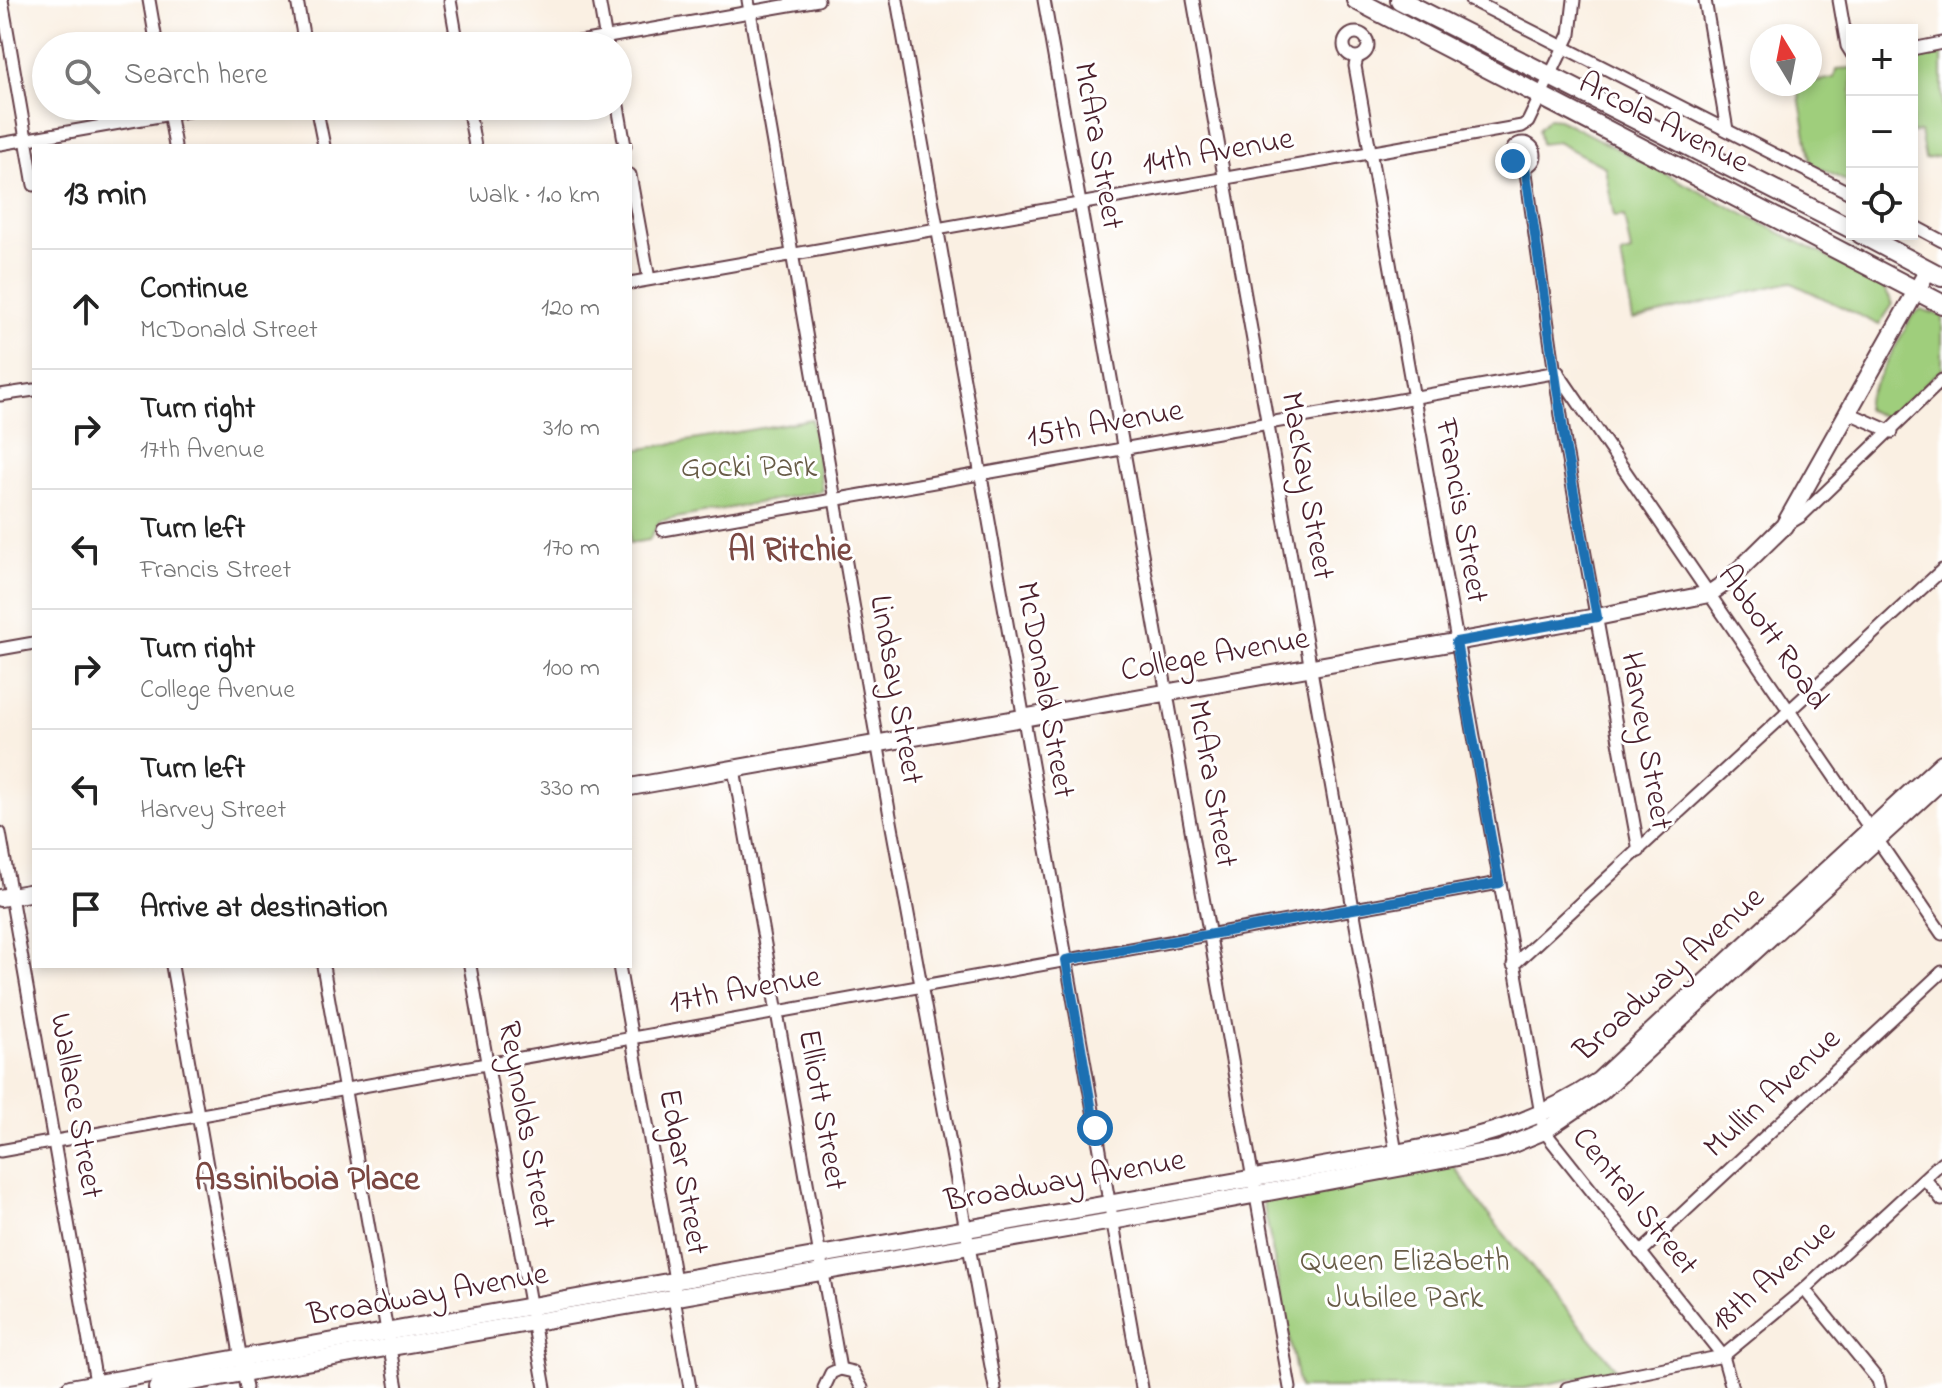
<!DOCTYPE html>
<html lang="en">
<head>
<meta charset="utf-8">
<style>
	:root { --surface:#fff; --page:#f2f2f2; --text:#222; --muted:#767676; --line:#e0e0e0 }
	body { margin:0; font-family:"Indie Flower",sans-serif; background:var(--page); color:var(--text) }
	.controls { position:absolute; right:24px; top:24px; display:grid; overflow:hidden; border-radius:0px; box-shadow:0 4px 12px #0003 }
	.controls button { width:72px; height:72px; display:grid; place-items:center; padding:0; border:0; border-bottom:2px solid var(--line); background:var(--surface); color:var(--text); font:40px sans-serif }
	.compass { position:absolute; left:1750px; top:24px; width:72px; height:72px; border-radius:50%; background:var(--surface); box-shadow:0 4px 12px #0003; rotate:350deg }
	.stop { position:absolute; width:24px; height:24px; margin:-18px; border:6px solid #1f6fb2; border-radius:50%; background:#fff }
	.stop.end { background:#1f6fb2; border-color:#fff; box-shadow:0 2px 8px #0008 }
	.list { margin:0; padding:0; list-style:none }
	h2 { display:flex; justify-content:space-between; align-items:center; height:104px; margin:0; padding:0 32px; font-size:34px }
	h2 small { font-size:26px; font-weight:400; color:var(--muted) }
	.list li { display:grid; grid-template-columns:52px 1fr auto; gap:24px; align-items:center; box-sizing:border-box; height:120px; padding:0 32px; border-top:2px solid var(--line) }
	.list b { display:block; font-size:30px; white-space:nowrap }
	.list p { margin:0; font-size:26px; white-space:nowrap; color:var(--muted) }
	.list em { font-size:26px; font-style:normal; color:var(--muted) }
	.icon { flex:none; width:44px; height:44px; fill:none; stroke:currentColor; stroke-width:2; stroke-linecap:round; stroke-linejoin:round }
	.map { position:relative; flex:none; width:1942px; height:1388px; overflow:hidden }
	.search { position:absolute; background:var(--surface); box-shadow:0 4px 12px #0003; left:32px; top:32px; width:600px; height:88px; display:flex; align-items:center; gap:20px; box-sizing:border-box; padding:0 28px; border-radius:44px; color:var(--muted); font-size:30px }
	.panel { position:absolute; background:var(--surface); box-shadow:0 4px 12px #0003; left:32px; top:144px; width:600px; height:824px; border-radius:0px }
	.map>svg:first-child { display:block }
	.green { fill:#9fce7c; stroke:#747654; stroke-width:2 }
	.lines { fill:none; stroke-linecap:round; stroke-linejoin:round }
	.street-casing { stroke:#643e47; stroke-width:15 }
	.secondary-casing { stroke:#643e47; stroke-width:20 }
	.primary-casing { stroke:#643e47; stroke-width:22 }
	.street { stroke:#fff; stroke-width:11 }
	.secondary { stroke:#fff; stroke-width:16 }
	.primary { stroke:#fff; stroke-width:18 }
	.route { stroke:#1f6fb2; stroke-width:10 }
	.labels { text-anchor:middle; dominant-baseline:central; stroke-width:6; stroke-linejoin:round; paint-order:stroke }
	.street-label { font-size:32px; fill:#4a1f2b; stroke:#fff }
	.park-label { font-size:32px; fill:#685c47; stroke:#fff }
	.neighbourhood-label { font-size:34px; font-weight:bold; fill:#7b4842; stroke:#fff }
</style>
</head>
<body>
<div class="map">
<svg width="1942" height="1388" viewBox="0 0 1942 1388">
	<rect width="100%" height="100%" fill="#fff"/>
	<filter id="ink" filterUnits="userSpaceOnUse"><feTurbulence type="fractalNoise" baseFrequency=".0125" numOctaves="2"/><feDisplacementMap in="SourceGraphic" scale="16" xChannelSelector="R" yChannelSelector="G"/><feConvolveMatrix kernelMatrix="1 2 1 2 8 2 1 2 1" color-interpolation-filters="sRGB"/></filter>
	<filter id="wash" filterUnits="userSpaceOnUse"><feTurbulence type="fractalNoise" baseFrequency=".006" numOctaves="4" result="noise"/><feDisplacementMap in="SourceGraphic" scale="32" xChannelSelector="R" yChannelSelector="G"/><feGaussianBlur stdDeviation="1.8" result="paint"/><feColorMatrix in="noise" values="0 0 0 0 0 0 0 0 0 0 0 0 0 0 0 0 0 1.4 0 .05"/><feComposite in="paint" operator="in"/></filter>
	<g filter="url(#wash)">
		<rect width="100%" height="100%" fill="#faf0e3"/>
		<g class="green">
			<polygon points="1942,54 1942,156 1925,159 1920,132 1912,133 1912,60"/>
			<polygon points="1852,68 1852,144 1848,145 1852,184 1811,164 1797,85 1834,78 1836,69"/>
			<polygon points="1549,118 1559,119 1882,285 1893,304 1879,325 1790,282 1633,320 1621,255 1631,252 1624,216 1614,217 1605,167 1557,142 1541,144 1538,129"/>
			<polygon points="1921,309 1942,316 1942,369 1887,419 1866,409 1866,401 1912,316"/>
			<polygon points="812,419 822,491 660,521 649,540 630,543 630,451"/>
			<polygon points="1453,1165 1485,1211 1618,1371 1524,1388 1299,1388 1262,1197"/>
		</g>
	</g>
	<g filter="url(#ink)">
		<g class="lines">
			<defs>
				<g id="street">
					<polyline points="2,0 34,185"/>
					<polyline points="149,0 157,46"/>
					<polyline points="297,0 305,46"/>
					<polyline points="450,0 458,46"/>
					<polyline points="599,0 607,46"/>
					<polyline points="748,0 890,816 995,1388"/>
					<polyline points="897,0 1142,1388"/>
					<polyline points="1044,0 1290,1388"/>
					<polyline points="1193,0 1397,1158"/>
					<polyline points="1471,0 1852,194"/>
					<polyline points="1705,0 1727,130"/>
					<polyline points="1839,0 1847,46 1852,54"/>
					<circle cx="1356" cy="45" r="12"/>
					<polyline points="557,46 818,0"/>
					<polyline points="1912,49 1942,43"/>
					<polyline points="1357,58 1355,66 1544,1131 1723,1356 1732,1388"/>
					<polyline points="168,106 175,146"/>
					<polyline points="316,106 324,146"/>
					<polyline points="468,106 475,146"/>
					<polyline points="618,106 625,146"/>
					<circle cx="1523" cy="155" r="12"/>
					<polyline points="0,144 216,106"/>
					<polyline points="1525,166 1566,450 1639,851"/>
					<polyline points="630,175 649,279"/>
					<polyline points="1912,225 1942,241"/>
					<polyline points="630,283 1522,126 1528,122 1570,34 1574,0"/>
					<polyline points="1558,373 1942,934"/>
					<polyline points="0,395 34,390"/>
					<polyline points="1849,413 1892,432"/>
					<polyline points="1788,524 1801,516 1942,380"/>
					<polyline points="663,530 1558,372"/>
					<polyline points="0,649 34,643"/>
					<polyline points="734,769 840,1369"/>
					<polyline points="0,833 97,1388"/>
					<polyline points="1513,965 1942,570"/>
					<polyline points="172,966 246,1388"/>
					<polyline points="323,966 397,1388"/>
					<polyline points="470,966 545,1388"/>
					<polyline points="619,966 675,1280 674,1298 690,1388"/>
					<polyline points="0,1151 1499,883"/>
					<polyline points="1925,1179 1942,1200"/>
					<polyline points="1640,1253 1942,972"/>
					<polyline points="1804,1289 1878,1380 1880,1388"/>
					<polyline points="824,1388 831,1373 840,1369 853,1372 862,1388"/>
					<polyline points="1567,1388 1723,1356 1804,1289 1942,1162"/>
				</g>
				<g id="secondary">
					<polyline points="630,787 1597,617 1709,594 1728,581 1784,526 1928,270"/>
					<polyline points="0,898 34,892"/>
					<path d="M 70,1388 L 1396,1153 C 1474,1139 1531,1126 1598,1081 L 1942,763"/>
					<polyline points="157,1388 1112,1221 1501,1149 1544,1131 1601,1092 1942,780"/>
				</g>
				<g id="primary">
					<polyline points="1356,0 1942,304"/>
					<polyline points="1400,0 1852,229"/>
					<polyline points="1861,234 1942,277"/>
				</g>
			</defs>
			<use href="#street" class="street-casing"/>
			<use href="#secondary" class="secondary-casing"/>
			<use href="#primary" class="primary-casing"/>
			<use href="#street" class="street"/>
			<use href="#secondary" class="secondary"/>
			<use href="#primary" class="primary"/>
		</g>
	</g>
	<g class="lines" filter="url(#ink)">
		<polyline class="route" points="1095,1128 1066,960 1499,883 1456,642 1597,617 1566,450 1525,166 1513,161"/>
	</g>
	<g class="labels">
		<g class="street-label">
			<text transform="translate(1663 124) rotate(27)">Arcola Avenue</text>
			<text transform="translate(1097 146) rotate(80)">McAra Street</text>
			<text transform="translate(1218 153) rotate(-10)">14th Avenue</text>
			<text transform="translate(1105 425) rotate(-10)">15th Avenue</text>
			<text transform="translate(1306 486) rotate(80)">MacKay Street</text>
			<text transform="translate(1460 511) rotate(80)">Francis Street</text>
			<text transform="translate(1772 638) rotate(55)">Abbott Road</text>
			<text transform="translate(1215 656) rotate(-10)">College Avenue</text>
			<text transform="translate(895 690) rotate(80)">Lindsay Street</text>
			<text transform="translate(1044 690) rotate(80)">McDonald Street</text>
			<text transform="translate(1645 741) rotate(80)">Harvey Street</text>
			<text transform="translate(1211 784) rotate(80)">McAra Street</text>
			<text transform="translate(1670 975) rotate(-42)">Broadway Avenue</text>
			<text transform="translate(745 991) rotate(-10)">17th Avenue</text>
			<text transform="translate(1773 1094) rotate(-43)">Mullin Avenue</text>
			<text transform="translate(75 1106) rotate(80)">Wallace Street</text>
			<text transform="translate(821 1110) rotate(80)">Elliott Street</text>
			<text transform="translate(525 1125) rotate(80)">Reynolds Street</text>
			<text transform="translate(682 1172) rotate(80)">Edgar Street</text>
			<text transform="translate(1065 1182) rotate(-10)">Broadway Avenue</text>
			<text transform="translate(1634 1202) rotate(51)">Central Street</text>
			<text transform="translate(1774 1277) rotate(-41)">18th Avenue</text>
			<text transform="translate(428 1296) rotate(-10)">Broadway Avenue</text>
		</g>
		<g class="park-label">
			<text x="749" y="468">Gocki Park</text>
			<text x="1405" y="1262">Queen Elizabeth<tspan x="1405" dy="37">Jubilee Park</tspan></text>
		</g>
		<g class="neighbourhood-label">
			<text x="790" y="552">Al Ritchie</text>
			<text x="307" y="1181">Assiniboia Place</text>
		</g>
	</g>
</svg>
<div class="controls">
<button>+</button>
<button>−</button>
<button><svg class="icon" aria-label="locate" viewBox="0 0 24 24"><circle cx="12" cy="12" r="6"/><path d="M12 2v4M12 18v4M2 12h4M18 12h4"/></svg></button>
</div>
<svg class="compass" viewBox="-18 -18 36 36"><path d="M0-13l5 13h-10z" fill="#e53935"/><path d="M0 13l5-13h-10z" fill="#767676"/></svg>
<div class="stop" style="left:1095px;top:1128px"></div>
<div class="stop end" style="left:1513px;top:161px"></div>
<div class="search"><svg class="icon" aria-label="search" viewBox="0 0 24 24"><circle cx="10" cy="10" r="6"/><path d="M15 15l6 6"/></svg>Search here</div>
<section class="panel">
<h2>13 min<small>Walk · 1.0 km</small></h2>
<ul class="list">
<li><svg class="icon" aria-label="ahead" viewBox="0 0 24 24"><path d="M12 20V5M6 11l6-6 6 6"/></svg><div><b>Continue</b><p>McDonald Street</p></div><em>120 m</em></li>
<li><svg class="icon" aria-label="right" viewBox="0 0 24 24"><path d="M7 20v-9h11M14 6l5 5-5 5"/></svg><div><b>Turn right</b><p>17th Avenue</p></div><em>310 m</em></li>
<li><svg class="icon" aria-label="left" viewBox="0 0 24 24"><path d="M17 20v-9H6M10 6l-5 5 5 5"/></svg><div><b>Turn left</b><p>Francis Street</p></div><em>170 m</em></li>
<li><svg class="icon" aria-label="right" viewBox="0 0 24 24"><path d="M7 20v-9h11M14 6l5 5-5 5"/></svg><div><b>Turn right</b><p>College Avenue</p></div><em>100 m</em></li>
<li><svg class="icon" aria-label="left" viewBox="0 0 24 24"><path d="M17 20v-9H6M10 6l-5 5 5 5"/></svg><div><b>Turn left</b><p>Harvey Street</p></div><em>330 m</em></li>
<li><svg class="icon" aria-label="arrive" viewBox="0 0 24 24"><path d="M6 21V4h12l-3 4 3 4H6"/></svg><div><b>Arrive at destination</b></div></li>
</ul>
</section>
</div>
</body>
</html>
